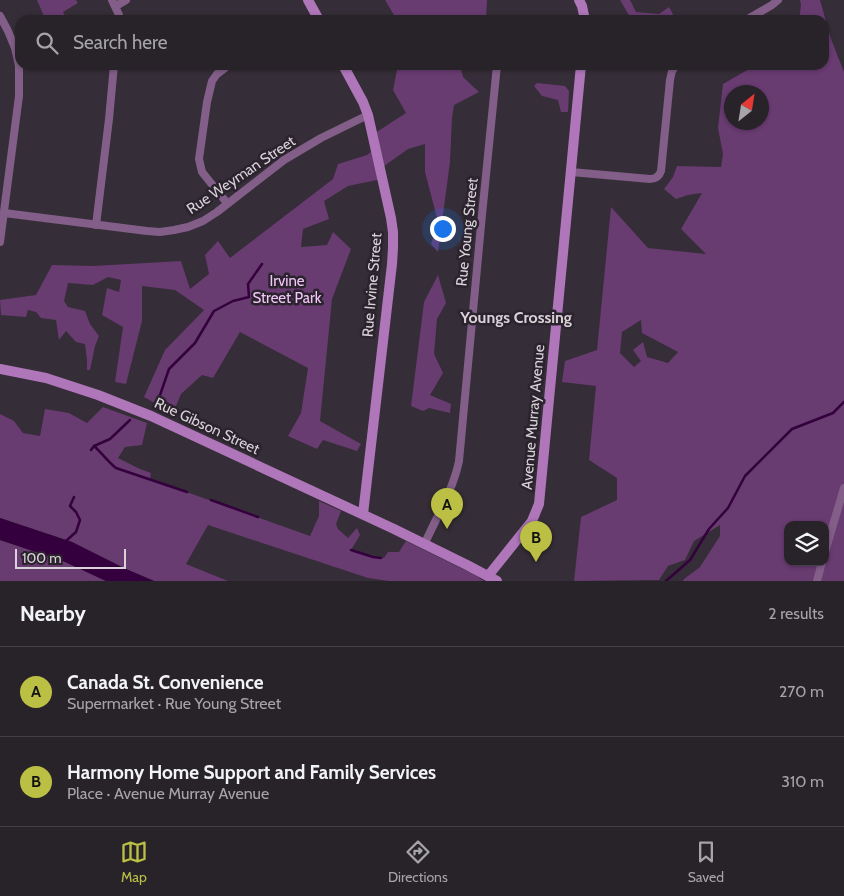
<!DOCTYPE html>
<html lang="en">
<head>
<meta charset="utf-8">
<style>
	:root { --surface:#282229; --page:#302a31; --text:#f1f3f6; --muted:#a5a4a8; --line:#443f46; --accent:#bbc044 }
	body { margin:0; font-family:Cabin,sans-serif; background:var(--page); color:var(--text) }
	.controls { position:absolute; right:15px; bottom:15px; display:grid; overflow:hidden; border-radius:10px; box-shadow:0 1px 4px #0004 }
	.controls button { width:45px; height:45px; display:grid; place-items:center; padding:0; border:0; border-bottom:1px solid var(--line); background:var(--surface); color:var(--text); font:25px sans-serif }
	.compass { position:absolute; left:724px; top:85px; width:45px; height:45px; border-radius:50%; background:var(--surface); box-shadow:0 1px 4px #0004; rotate:30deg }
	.scale { position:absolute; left:15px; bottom:12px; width:111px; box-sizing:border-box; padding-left:5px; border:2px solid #d9d3d9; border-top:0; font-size:14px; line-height:18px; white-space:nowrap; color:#d9d3d9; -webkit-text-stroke:4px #2b232d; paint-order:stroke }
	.you { position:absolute; left:442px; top:228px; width:18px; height:18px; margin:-12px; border:4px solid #fff; border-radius:50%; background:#1a73e8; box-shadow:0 0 0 8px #1a73e833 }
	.badge { display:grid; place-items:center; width:32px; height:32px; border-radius:50%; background:var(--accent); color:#111; font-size:16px; font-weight:700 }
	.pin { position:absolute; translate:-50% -41px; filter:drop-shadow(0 1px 2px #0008) }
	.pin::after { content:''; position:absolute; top:26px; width:18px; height:15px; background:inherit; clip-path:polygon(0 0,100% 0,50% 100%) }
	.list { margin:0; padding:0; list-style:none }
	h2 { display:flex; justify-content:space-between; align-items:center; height:65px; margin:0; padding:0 20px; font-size:21px }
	h2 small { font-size:16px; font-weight:400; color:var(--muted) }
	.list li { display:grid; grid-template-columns:32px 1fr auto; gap:15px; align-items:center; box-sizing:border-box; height:90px; padding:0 20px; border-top:1px solid var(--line) }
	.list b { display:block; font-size:19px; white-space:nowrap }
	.list p { margin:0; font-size:16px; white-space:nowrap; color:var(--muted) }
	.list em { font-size:16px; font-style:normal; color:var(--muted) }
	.icon { flex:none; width:28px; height:28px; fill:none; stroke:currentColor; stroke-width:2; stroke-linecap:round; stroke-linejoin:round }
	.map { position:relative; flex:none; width:844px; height:581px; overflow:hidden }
	.search { position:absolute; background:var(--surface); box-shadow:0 1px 4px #0004; left:15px; right:15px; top:15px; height:55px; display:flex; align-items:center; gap:12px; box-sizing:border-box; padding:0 18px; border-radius:15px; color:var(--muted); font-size:19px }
	.sheet { height:245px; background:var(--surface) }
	nav { display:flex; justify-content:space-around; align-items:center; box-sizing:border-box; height:70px; border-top:1px solid var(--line); background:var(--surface); font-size:14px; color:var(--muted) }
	nav a { display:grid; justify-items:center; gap:2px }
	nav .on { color:var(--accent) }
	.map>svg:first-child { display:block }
	.green { fill:#683b71; fill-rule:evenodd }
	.water { fill:#34003d }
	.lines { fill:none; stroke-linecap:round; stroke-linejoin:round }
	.stream { stroke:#34003d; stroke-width:2.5 }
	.street { stroke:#825e88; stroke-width:8 }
	.secondary { stroke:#af76ba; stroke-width:10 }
	.labels { text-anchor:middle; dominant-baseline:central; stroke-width:5; stroke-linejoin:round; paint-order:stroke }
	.street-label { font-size:15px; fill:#d9d3d9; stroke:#2b232d }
	.park-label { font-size:15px; fill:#f3c6fa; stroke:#2b232d }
	.neighbourhood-label { font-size:16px; font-weight:bold; fill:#d9d3d9; stroke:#2b232d }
</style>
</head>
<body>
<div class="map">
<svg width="844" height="581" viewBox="0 0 844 581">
	<rect width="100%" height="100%" fill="#352d37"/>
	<g class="green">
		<polygon points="37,0 76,0 78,3 63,12 67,20 47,20 45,19"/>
		<polygon points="385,0 487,0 486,20 397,20"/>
		<polygon points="620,0 630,0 636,12 659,14 669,7 676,20 629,20 630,17"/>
		<path d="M 800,0 L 820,0 L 831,39 L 844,72 L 844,581 L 683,581 L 684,579 L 700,567 L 720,536 L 720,525 L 694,541 L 685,560 L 668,566 L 659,580 L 574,581 L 581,517 L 617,500 L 617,478 L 589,460 L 596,386 L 562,382 L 565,361 L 597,350 L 611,207 L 648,248 L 706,254 L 681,229 L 702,193 L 688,195 L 676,199 L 664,189 L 673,177 L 677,166 L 721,167 L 723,154 L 718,128 L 723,84 L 756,65 L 824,65 L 824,20 L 799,20 L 801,5 ZM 732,92 L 762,92 L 762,122 L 732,122 ZM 641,320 L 642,333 L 678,352 L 668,363 L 647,357 L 643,342 L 633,350 L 641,361 L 634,367 L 620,353 L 622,332 ZM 788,525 L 825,525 L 825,562 L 788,562 Z"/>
		<polygon points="398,65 460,65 463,77 479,92 454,105 452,118 450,162 438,252 431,244 438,222 425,172 425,144 408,149 380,169 382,179 348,186 324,201 329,219 303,229 301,247 327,245 333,232 351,249 332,299 320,421 361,444 357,451 323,440 317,449 288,436 301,413 308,368 240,332 213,378 202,375 181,394 173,413 144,397 165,350 204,310 175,290 142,286 142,321 126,384 115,382 123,327 102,315 107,288 119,292 121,280 108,277 93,285 68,283 64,301 68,307 85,311 90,324 99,336 95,346 90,370 87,370 87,360 85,344 76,342 66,331 59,340 56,320 41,318 36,312 28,310 26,317 1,315 0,300 36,295 52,265 93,266 181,261 190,289 209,274 205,255 218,241 230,258 333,179 338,164 367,155 375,149 372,135 406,113 393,90"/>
		<polygon points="537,83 565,86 569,91 568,112 561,112 558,100 542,96 534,86"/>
		<polygon points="438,275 446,303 437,319 434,354 443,373 430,395 451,404 450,413 429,408 423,411 411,406 424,302"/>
		<polygon points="103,407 147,423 142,445 125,447 118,458 140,469 151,473 150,479 310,536 319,516 319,501 341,511 336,524 338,529 348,538 357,528 360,535 351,550 373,557 384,558 388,552 399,552 406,541 473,574 484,581 389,581 368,578 208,525 186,564 228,581 154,581 126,569 72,542 0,518 0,414 14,421 23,433 40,436 45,409 69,413 87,423"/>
		<polygon points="0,540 63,561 106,581 0,581"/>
	</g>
	<polygon class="water" points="0,518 72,542 126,569 154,581 106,581 63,561 0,540"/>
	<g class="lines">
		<g class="stream">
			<polyline points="159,398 169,369 195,343 214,311 233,301 249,297 248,284 262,264"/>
			<path d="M 94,446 C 102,453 108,462 116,468 L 187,492"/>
			<polyline points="91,450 94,446 110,439 130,420"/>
			<polyline points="211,500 258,517"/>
			<polyline points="67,540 76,532 80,520 76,512 70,506 74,497"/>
			<polyline points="351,550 373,557 381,558"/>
			<polyline points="666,581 690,560 709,529 728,508 745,476 792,429 833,413 844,402"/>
		</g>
		<g class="street">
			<polyline points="112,0 119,15 118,20"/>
			<polyline points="116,6 126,0"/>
			<polyline points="0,16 8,31 15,48 19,66 19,96 0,242"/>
			<polyline points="746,20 772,5 778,0"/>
			<polyline points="225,68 217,74 212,81 207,102 199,159 202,172 227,203"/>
			<path d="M 571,172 L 650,179 C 655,179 659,177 661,171 L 670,80 L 672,71 L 676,65"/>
			<polyline points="4,213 147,231 160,232 174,230 188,227 203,221 217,212 284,160 321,138 368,115"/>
			<polyline points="96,225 109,119 114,65"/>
			<path d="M 425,543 C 437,516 453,490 459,461 L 482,215 L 497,65"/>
			<polyline points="825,552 844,488"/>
			<polyline points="817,581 822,562"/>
		</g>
		<g class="secondary">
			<polyline points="308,0 319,20"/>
			<polyline points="579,0 582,6 585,20"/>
			<polyline points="343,65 363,102 368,115 391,218 393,232 393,248 392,264 363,514"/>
			<polyline points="0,369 46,378 98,395 151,416 394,529 467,565 497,581"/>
			<polyline points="488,576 532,521 539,504 581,65"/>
		</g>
	</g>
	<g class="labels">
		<g class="street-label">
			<text transform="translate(241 175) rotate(-34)">Rue Weyman Street</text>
			<text transform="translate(467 232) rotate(-84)">Rue Young Street</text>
			<text transform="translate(372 285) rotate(-85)">Rue Irvine Street</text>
			<text transform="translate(533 417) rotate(-85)">Avenue Murray Avenue</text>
			<text transform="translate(207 426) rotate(25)">Rue Gibson Street</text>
		</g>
		<g class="park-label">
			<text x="287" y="281">Irvine<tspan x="287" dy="17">Street Park</tspan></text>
		</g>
		<g class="neighbourhood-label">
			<text x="516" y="317">Youngs Crossing</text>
		</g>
	</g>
</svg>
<div class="controls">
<button><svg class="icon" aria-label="layers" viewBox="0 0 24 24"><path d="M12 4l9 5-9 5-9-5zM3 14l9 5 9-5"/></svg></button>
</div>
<svg class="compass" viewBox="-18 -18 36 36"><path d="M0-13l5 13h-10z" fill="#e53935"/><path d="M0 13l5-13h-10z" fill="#a5a4a8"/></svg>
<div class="scale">100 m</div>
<div class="you"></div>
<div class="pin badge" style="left:447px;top:529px">A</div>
<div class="pin badge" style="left:536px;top:562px">B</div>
<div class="search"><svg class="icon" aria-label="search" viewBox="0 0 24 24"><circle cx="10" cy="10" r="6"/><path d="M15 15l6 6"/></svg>Search here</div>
</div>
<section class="sheet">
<h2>Nearby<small>2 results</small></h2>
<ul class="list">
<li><span class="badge">A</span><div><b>Canada St. Convenience</b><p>Supermarket · Rue Young Street</p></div><em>270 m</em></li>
<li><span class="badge">B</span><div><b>Harmony Home Support and Family Services</b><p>Place · Avenue Murray Avenue</p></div><em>310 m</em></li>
</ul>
</section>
<nav>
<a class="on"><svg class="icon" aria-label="map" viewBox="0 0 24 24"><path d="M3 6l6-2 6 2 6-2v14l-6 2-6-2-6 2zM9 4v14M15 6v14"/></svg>Map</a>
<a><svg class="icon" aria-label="directions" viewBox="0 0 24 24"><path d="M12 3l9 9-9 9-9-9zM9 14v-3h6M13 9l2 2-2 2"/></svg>Directions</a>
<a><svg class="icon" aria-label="saved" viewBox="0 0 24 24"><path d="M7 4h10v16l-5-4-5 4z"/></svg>Saved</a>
</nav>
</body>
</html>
